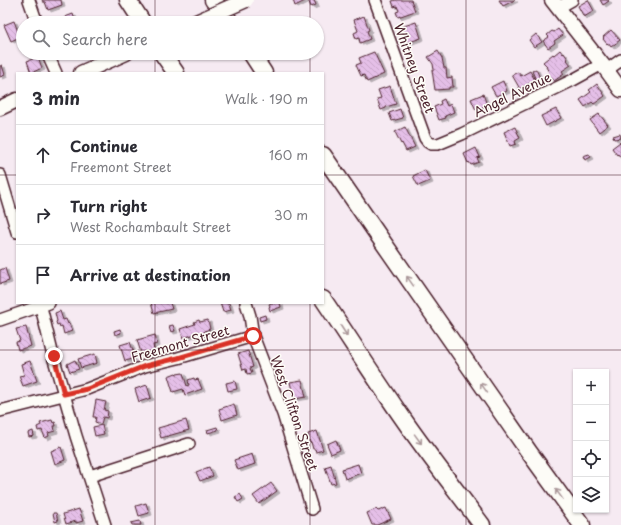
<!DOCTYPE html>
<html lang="en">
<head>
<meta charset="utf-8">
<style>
	:root { --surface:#fff; --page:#f2f2f3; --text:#2b2b33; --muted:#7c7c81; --line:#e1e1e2 }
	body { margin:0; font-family:"Playpen Sans",sans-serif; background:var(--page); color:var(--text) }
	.controls { position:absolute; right:12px; bottom:12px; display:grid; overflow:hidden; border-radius:0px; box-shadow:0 1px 3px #0004 }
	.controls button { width:36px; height:36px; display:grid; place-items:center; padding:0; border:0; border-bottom:1px solid var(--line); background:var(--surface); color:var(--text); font:20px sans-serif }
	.stop { position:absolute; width:12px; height:12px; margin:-9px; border:3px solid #d93025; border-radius:50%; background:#fff }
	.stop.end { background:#d93025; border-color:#fff; box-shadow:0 1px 4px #0008 }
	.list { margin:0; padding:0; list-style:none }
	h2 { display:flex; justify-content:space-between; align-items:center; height:52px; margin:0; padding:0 16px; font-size:17px }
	h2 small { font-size:13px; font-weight:400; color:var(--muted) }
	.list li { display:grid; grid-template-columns:26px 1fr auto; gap:12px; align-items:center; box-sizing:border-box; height:60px; padding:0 16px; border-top:1px solid var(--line) }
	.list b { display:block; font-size:15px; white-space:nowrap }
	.list p { margin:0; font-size:13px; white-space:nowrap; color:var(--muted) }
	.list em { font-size:13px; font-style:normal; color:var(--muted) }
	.icon { flex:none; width:22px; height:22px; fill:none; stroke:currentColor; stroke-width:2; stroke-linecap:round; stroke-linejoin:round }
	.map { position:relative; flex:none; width:621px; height:525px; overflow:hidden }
	.search { position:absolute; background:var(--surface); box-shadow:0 1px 3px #0004; left:16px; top:16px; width:308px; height:44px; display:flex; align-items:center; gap:10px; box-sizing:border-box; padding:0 14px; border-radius:22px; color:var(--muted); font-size:15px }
	.panel { position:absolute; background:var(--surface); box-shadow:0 1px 3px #0004; left:16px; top:72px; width:308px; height:232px; border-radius:0px }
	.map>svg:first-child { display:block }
	.building { fill:url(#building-back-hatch); stroke:#4a1f2b; filter:url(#shadow) }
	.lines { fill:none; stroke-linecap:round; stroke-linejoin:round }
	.minor-casing { stroke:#4a1f2b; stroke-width:14 }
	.major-casing { stroke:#4a1f2b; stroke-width:17 }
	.highway-casing { stroke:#4a1f2b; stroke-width:19 }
	.minor { stroke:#fdfcf7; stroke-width:11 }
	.major { stroke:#fdfcf7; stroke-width:14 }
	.highway { stroke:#fdfcf7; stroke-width:16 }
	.major-bridge-casing { stroke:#4a1f2b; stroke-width:17; stroke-linecap:butt }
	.major-bridge { stroke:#fdfcf7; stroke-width:14 }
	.oneway { stroke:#ac999b }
	.route { stroke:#d93025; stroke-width:5 }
	.grid { fill:none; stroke:#4a1f2b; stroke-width:1; stroke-opacity:0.55 }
	.labels { text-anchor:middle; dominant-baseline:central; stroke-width:3; stroke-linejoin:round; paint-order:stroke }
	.street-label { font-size:13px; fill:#4a1f2b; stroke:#fdfcf7 }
</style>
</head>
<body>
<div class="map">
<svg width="621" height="525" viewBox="0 0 621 525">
	<defs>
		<pattern id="building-back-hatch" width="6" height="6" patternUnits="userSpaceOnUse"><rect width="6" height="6" fill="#e5bfe8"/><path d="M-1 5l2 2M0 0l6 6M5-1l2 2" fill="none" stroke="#c6a4c7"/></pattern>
		<filter id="shadow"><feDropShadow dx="3" dy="2" stdDeviation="0" flood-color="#0004"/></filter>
	</defs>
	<rect width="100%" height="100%" fill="#f6eaf2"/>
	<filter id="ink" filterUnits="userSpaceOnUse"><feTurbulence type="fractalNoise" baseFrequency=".025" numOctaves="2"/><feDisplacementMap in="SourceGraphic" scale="8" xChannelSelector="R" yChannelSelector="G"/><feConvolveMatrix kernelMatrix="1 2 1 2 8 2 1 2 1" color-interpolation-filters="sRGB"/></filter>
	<g filter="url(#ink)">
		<g class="building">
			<polygon points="42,0 61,0 62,5 48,10 45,2 43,2"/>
			<polygon points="293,0 305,0 305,1 295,6"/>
			<polygon points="308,0 314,0 316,5 311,7"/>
			<polygon points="396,0 411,0 415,11 398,17 396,12 399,11 397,6 394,7 392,1"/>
			<polygon points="499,0 515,0 503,6"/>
			<polygon points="588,0 594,11 584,17 578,6"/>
			<polygon points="600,0 608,0 609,1 603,5"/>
			<polygon points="73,14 76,23 67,23 65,17"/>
			<polygon points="364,16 369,30 367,31 370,39 360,43 359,38 356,39 354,33 358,31 354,20"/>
			<polygon points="14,21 20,37 11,41 4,25"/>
			<polygon points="416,22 421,38 404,44 402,39 405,38 403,32 400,33 398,28"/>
			<polygon points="558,29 563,35 554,41 555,43 548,48 543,41 549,37 547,35 552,31 554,32"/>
			<polygon points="611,30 620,40 611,47 608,43 607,44 603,39 604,38 603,37"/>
			<polygon points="536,34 542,42 534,47 529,40"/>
			<polygon points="560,50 563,54 564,53 568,59 567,60 571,65 562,71 564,74 554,81 548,73 549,72 546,67 547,66 543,62 553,54 554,55"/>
			<polygon points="438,51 442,58 444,68 446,68 447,78 452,77 453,87 449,87 449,89 435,90 432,70 434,70 433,64 428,57"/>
			<polygon points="374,52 384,74 367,82 364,75 361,76 356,65 361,63 359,58"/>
			<polygon points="38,57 42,68 31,73 27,61"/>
			<polygon points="2,65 5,75 0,77 0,66"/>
			<polygon points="536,69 540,78 536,80 532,71"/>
			<polygon points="530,71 535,80 520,89 512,75 518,72 521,76"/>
			<polygon points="503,81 507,91 496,96 491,87"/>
			<polygon points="597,84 605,96 594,104 592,102 585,107 580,100 591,92 589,90"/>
			<polygon points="390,86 396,104 386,107 386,108 381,110 377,99 381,98 378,90"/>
			<polygon points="483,94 487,105 476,110 471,99"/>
			<polygon points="444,99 447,106 451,104 454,112 445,116 446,118 439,120 434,107 441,104 440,101"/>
			<polygon points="400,109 403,118 392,121 389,113"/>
			<polygon points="556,109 561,118 546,126 541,116"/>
			<polygon points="599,114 608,125 599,132 590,120"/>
			<polygon points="405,127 415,147 406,151 402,143 401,144 395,132"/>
			<polygon points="515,127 520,138 515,141 516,144 510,146 504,132"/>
			<polygon points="620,134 621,138 614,139 613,136"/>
			<polygon points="620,142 621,144 621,158 618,154 617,155 612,148"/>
			<polygon points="476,148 480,157 477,158 479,162 471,165 469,162 468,163 464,154"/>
			<polygon points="589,154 591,157 585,160 583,156"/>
			<polygon points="425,170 430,181 418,186 413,176"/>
			<polygon points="5,268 9,281 0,284 0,270"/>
			<polygon points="151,303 170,303 172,309 154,313"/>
			<polygon points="220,303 229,303 231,310 223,312"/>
			<polygon points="271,303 280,303 281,307 270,311 269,307 270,306 269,304"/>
			<polygon points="60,311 63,320 66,319 68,324 69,323 72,331 64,334 62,326 60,327 59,324 57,325 56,322 57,321 55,313"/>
			<polygon points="265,315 266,319 260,321 259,317"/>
			<polygon points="199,320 200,322 208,320 210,329 204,331 205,335 196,338 195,334 183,338 180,329 195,324 194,322"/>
			<polygon points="173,325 175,331 171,332 169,326"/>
			<polygon points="26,327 31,346 18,350 16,342 20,341 16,329"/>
			<polygon points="120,329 121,333 115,335 114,331"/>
			<polygon points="155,335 157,344 153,345 154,350 149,352 149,354 142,356 137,340"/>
			<polygon points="130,342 134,353 131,353 133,359 125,361 120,345"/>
			<polygon points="248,351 253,367 250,368 252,373 247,374 246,369 243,370 238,354"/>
			<polygon points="95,354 97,363 81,368 78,359"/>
			<polygon points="75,360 79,369 70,372 67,364"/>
			<polygon points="30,361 37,381 23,386 19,376 24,375 21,364"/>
			<polygon points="176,373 177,374 183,373 187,386 189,385 188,380 194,378 195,380 198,379 202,389 185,395 183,389 173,392 168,376"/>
			<polygon points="302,380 306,397 294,399 290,382"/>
			<polygon points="235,381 237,389 228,391 226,383"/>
			<polygon points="147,385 151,398 139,402 135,389"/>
			<polygon points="96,400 106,402 104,410 108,411 107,418 103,417 101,424 95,422 96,417 93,417"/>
			<polygon points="234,404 237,415 222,420 219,409"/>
			<polygon points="52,420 53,423 55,422 56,426 54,426 55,431 48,433 49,436 45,438 42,430 38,431 37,427 41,425 40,423"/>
			<polygon points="186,420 189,430 161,438 158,428"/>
			<polygon points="102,425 104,434 95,436 93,427"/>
			<polygon points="217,427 218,430 208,433 207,430"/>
			<polygon points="33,431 34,436 29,437 28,433"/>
			<polygon points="317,431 323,450 316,452 315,449 313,449 311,442 310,443 308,434"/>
			<polygon points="336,440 340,450 331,454 327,444"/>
			<polygon points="61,447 65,460 55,464 51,451"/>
			<polygon points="252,454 255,464 238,470 234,460"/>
			<polygon points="358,464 361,473 345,479 342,469"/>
			<polygon points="331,465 336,483 331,484 325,467"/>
			<polygon points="209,467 213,476 200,481 196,472"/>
			<polygon points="271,483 277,491 259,504 253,496"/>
			<polygon points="240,494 243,499 238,502 235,497"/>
			<polygon points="146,503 149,513 139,516 136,506"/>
			<polygon points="386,508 391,519 377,525 372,525 367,513 376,509 378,511"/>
			<polygon points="79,509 83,521 76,523 76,521 66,524 63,514"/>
			<polygon points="53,513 56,513 58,521 55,522"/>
			<polygon points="140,521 141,525 132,525 131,523"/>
		</g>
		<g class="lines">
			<defs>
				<g id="minor">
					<polyline points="29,0 37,23"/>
					<polyline points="375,0 425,138 428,142 431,144 438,144 462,134 573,80 602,64"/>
					<polyline points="558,8 572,0"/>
					<polyline points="47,53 56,73"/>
					<polyline points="607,70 621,60"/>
					<polyline points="0,175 17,232"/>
					<polyline points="40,303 53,356 76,436 105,525"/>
					<polyline points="246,303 250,316 253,336 283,414 312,509"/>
					<polyline points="0,320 49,303"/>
					<polyline points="0,411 87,389 145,366 178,358 253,336"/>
					<polyline points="90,476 189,444"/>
				</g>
				<g id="major">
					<polyline points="552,0 602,64 621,90"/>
					<polyline points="81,73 126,53"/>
					<polyline points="0,108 17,100"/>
				</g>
				<g id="highway">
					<polyline points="128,0 143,23"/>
					<polyline points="213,0 231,23"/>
					<polyline points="162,53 176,73"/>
					<polyline points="251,53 264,73"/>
					<polyline points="323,155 378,235 529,452 582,525"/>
					<path d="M 323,299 C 350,339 376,380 404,420 C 429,456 456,490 482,525"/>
				</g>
			</defs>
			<use href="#minor" class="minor-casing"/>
			<use href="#major" class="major-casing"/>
			<use href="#highway" class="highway-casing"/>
			<use href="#minor" class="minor"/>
			<use href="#major" class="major"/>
			<use href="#highway" class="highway"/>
			<defs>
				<polyline id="major-bridge" points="194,23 246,0"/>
			</defs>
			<use href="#major-bridge" class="major-bridge-casing"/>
			<use href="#major-bridge" class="major-bridge"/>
		</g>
		<defs><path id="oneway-shaft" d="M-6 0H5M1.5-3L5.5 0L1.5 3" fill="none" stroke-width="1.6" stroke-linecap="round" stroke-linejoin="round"/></defs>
		<g class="oneway">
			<use href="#oneway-shaft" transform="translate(410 281) rotate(-125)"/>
			<use href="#oneway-shaft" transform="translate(344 331) rotate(57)"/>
			<use href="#oneway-shaft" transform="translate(484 388) rotate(-125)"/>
			<use href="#oneway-shaft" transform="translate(418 439) rotate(54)"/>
			<use href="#oneway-shaft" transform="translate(559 494) rotate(-126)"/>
		</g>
	</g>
	<g class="lines" filter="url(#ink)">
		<polyline class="route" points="54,356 64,394 87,389 145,366 178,358 253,336"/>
	</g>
	<path class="grid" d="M 155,0 L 155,23M 310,0 L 310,23M 466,0 L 466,525M 155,53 L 155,73M 310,53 L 310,73M 0,175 L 17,175M 323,175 L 621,175M 155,303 L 155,525M 310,303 L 310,525M 0,350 L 621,350"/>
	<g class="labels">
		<g class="street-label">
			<text transform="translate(415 68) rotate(70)">Whitney Street</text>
			<text transform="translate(512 94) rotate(-26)">Angel Avenue</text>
			<text transform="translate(180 343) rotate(-16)">Freemont Street</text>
			<text transform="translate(295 413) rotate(71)">West Clifton Street</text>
		</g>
	</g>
</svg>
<div class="controls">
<button>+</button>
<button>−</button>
<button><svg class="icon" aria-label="locate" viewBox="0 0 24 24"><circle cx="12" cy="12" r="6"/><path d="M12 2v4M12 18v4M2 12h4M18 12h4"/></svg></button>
<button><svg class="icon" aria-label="layers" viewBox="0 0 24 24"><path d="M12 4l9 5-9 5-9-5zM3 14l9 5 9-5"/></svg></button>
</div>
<div class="stop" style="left:253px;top:336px"></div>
<div class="stop end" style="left:54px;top:356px"></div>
<div class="search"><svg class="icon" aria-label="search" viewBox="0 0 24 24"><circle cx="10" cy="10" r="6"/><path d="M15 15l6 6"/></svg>Search here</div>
<section class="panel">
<h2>3 min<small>Walk · 190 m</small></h2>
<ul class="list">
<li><svg class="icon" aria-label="ahead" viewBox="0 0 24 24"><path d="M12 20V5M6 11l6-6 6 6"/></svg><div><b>Continue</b><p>Freemont Street</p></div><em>160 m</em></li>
<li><svg class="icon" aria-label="right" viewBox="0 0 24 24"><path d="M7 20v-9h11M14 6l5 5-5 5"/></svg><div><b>Turn right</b><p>West Rochambault Street</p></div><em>30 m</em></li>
<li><svg class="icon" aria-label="arrive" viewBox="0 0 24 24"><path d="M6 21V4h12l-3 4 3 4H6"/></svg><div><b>Arrive at destination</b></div></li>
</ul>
</section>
</div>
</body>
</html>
